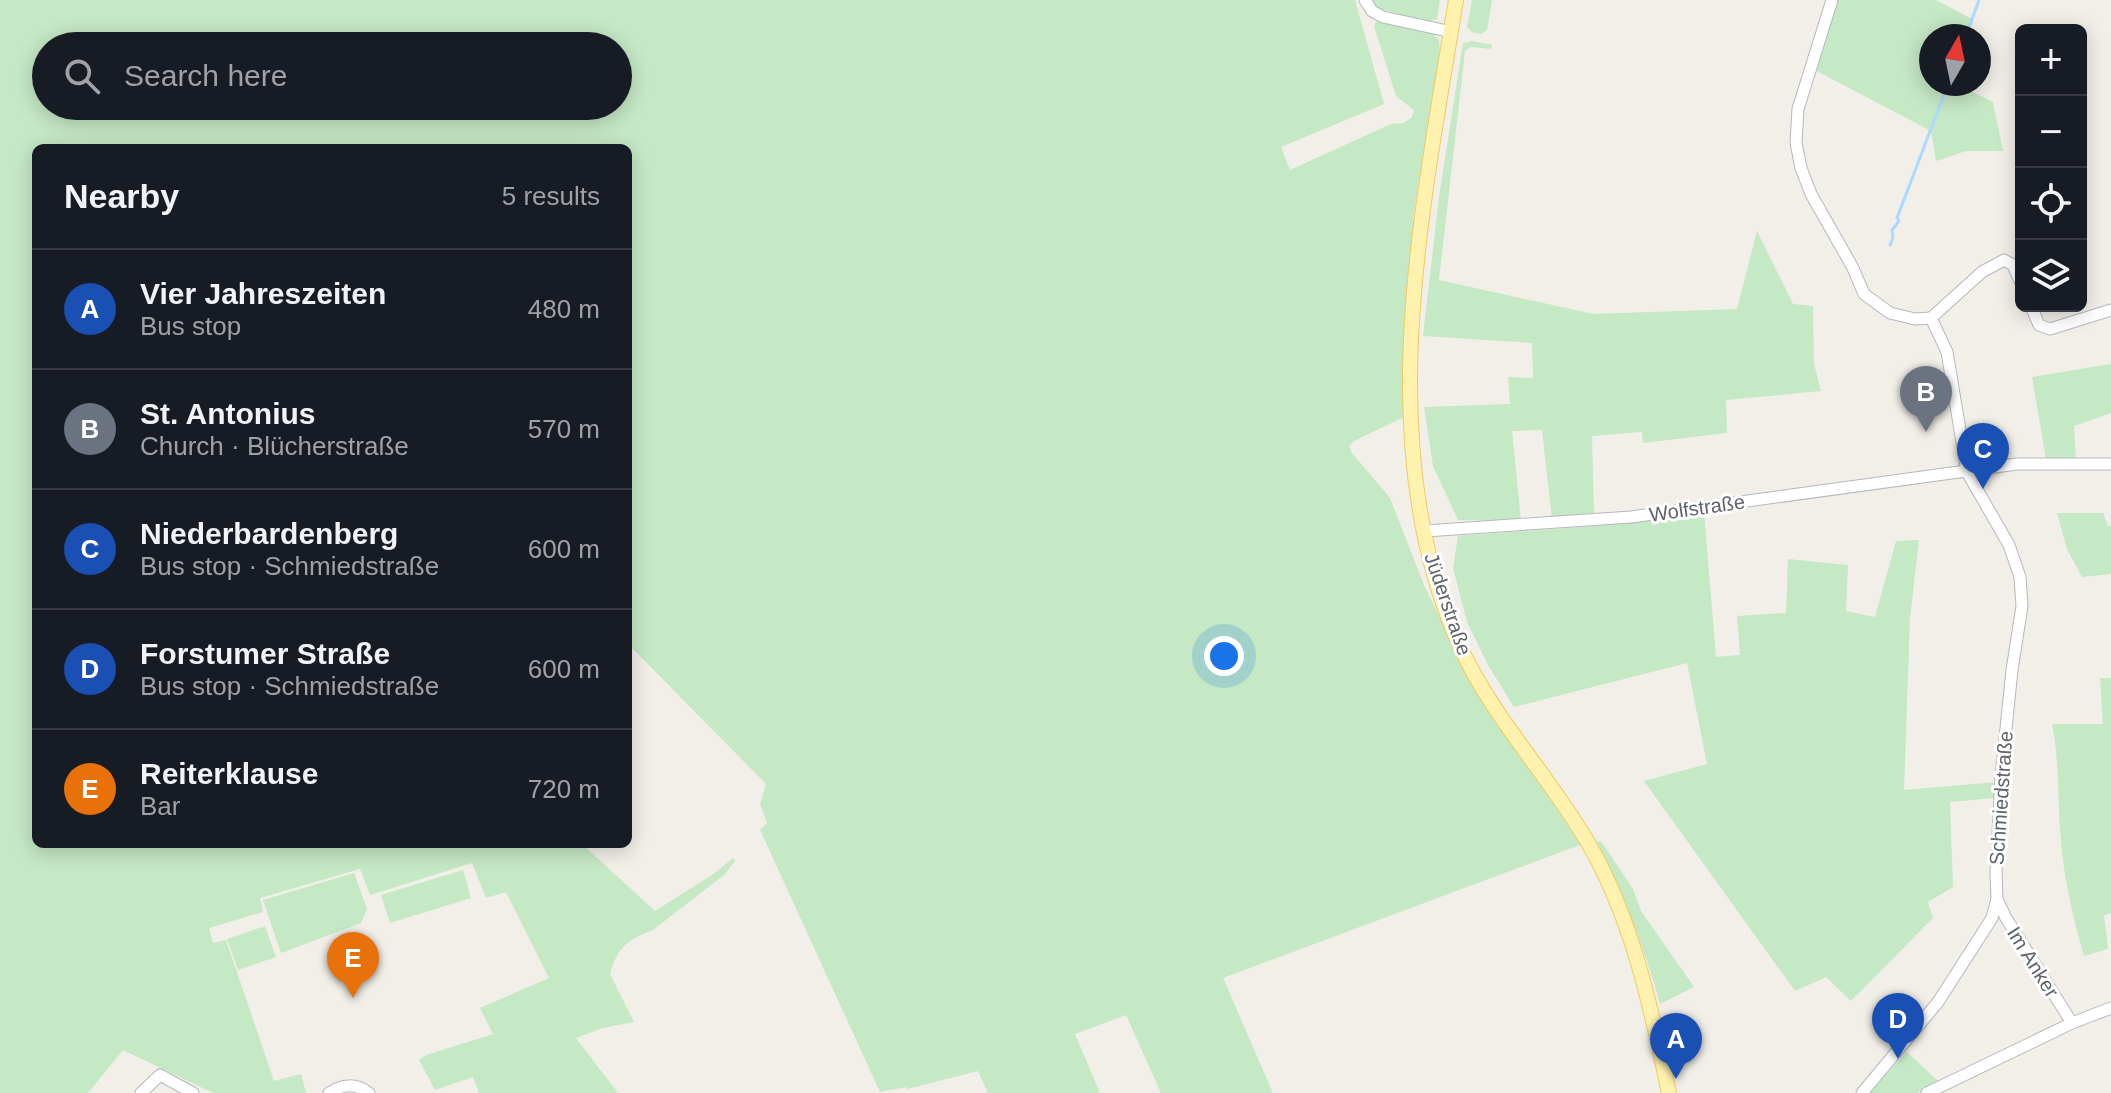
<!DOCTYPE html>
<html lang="en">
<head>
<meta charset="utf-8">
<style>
	:root { --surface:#171b24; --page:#242831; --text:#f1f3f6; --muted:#9ea1a6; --line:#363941; --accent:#ea4335 }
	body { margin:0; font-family:Arial,sans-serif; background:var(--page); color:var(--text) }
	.controls { position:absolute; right:24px; top:24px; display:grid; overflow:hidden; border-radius:12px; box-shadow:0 4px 20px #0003 }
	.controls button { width:72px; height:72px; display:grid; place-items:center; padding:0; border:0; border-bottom:2px solid var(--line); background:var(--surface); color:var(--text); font:40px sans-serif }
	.compass { position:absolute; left:1919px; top:24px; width:72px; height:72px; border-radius:50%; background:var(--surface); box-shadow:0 4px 20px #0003; rotate:9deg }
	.you { position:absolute; left:1224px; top:656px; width:28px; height:28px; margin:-20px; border:6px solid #fff; border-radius:50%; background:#1a73e8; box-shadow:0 0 0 12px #1a73e833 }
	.badge { display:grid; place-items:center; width:52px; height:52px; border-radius:50%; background:var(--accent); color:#fff; font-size:26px; font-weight:700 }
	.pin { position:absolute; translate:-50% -66px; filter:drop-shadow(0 2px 4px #0008) }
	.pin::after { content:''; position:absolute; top:42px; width:28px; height:24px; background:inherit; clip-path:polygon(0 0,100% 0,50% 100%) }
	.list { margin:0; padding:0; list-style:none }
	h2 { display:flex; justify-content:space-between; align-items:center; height:104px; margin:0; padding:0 32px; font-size:34px }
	h2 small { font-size:26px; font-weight:400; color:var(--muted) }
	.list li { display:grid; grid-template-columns:52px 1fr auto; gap:24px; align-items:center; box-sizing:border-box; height:120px; padding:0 32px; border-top:2px solid var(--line) }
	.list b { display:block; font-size:30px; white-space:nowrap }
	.list p { margin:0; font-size:26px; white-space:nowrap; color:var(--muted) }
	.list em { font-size:26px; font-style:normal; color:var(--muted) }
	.icon { flex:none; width:44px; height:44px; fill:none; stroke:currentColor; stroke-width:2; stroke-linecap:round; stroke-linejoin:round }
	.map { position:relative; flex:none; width:2111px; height:1093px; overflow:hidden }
	.search { position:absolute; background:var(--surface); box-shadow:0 4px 20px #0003; left:32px; top:32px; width:600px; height:88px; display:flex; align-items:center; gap:20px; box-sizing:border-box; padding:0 28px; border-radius:44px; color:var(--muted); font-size:30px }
	.panel { position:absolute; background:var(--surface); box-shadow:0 4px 20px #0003; left:32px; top:144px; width:600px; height:704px; border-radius:12px }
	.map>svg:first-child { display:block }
	.green { fill:#c5e8c5; fill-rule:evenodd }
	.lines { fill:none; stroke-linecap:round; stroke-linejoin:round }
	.stream { stroke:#aadaff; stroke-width:3 }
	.minor-casing { stroke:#b5b8bc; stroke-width:13 }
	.major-casing { stroke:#f2c960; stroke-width:16 }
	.minor { stroke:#fff; stroke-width:11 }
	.major { stroke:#fff2af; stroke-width:14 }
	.labels { text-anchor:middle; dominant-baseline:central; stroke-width:6; stroke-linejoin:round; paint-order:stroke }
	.street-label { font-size:20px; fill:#5f6368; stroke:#fff }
</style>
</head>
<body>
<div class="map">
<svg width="2111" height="1093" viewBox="0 0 2111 1093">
	<rect width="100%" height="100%" fill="#f1efe8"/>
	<g class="green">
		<path d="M 0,0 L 1355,0 L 1384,104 L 1281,147 L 1290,170 L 1391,124 L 1403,123 L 1412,117 L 1414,110 L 1396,96 L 1374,26 L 1376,22 L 1381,22 L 1430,31 L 1439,40 L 1440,51 L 1413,218 L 1416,255 L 1404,417 L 1354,441 L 1349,446 L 1352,453 L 1390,498 L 1424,585 L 1469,677 L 1544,790 L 1585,843 L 1223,978 L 1273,1093 L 1161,1093 L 1126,1015 L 1075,1034 L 1100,1093 L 988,1093 L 978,1071 L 907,1089 L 906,1087 L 880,1092 L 760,830 L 767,823 L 760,804 L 766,784 L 628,644 L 628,148 L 36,148 L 36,844 L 582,844 L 655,911 L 715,873 L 733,858 L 735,861 L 724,875 L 653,930 C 628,939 617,948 610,974 L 634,1022 L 603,1028 L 576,1038 L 618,1093 L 479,1093 L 473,1077 L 435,1090 L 419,1060 L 426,1055 L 493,1034 L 480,1008 L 549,978 L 506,892 L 486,898 L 472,863 L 370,895 L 360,869 L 260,898 L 263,912 L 209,928 L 213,943 L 226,940 L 274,1081 L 301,1074 L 306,1093 L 213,1093 L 123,1050 L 88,1093 L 0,1093 ZM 46,46 L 618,46 L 618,106 L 46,106 Z"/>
		<polygon points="1371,0 1440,0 1437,19 1427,22 1375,7"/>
		<polygon points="1472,0 1492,0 1487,30 1481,34 1472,32 1467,27"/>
		<polygon points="1835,0 1936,0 1972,19 1966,36 1931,36 1931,84 1957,84 1993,102 2003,151 1966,151 1936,161 1931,131 1811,68"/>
		<polygon points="1472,41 1492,45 1491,49 1471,47 1465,51 1439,280 1593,314 1737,309 1757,231 1793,304 1813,306 1814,364 1821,391 1726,400 1727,433 1643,443 1642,432 1592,436 1594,515 1552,519 1542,430 1512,431 1521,521 1458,520 1433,466 1424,407 1510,404 1508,377 1533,378 1532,343 1423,336 1439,197 1463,43"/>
		<polygon points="2111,364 2111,413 2074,426 2076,460 2046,459 2032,377"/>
		<polygon points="1704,512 1716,657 1740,655 1737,616 1786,613 1788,559 1848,565 1846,611 1875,617 1896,541 1919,540 1910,618 1904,790 1996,782 1994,798 1950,802 1953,887 1928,902 1933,918 1851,1001 1826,977 1795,991 1644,781 1707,764 1687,663 1514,707 1488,665 1467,622 1453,568 1458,536 1595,526"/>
		<polygon points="2057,513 2103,513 2108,526 2111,526 2111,574 2082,577 2067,549"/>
		<path d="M 2100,678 L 2111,678 L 2111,913 L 2104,915 L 2108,949 L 2084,956 C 2073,918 2064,879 2061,841 C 2057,801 2060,763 2052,724 L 2103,724 Z"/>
		<path d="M 1601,841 L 1633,889 L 1641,911 L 1694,987 L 1660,1004 C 1645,947 1622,895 1597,842 Z"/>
		<polygon points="463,870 471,898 390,923 381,895"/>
		<polygon points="354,873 367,909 361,923 281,953 263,900"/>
		<polygon points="265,926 276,957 238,970 227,939"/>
		<polygon points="1907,1052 1939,1082 1917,1093 1869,1093"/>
	</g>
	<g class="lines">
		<g class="stream">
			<polyline points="1966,36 1979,0"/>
			<polyline points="1890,245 1893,238 1892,230 1899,221 1897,218 1948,84"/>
		</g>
		<defs>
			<g id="minor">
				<polyline points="1365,0 1372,11 1383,17 1452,32"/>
				<polyline points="1832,0 1798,109 1796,143 1801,168 1811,194 1853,268 1864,294 1890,313 1915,319 1931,318"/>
				<polyline points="2031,306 2039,325 2050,329 2111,310"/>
				<polyline points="1931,318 1982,272 2004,260 2013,265 2021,283"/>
				<polyline points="1425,531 1631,517 2017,464 2111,464"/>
				<polyline points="1997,899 2006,918 2072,1023"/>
				<polyline points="141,1093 160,1075 193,1093"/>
				<path d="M 329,1093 C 342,1084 356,1083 369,1093"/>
				<polyline points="1862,1093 1938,1002 1992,918 1997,899 1996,872 2001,777 2012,670 2022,606 2020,577 2009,545 1967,472 1947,352 1931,318"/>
				<polyline points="1927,1093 2072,1023 2111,1008"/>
			</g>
			<path id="major" d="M 1456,0 C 1423,206 1370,444 1459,644 C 1491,716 1547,773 1587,841 C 1632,917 1651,1007 1669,1093"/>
		</defs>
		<use href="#minor" class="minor-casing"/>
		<use href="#major" class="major-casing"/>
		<use href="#minor" class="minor"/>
		<use href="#major" class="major"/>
	</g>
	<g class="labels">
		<g class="street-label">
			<text transform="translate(1697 508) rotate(-8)">Wolfstraße</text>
			<text transform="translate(1448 604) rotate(71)">Jüderstraße</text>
			<text transform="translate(2001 798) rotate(-86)">Schmiedstraße</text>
			<text transform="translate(2033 962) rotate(58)">Im Anker</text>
		</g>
	</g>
</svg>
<div class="controls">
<button>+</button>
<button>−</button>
<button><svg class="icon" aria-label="locate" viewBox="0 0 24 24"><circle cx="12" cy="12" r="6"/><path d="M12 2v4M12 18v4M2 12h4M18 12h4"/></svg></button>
<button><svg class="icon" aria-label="layers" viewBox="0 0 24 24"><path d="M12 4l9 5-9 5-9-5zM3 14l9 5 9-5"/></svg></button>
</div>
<svg class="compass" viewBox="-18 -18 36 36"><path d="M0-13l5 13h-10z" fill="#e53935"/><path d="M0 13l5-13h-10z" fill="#9ea1a6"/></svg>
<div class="you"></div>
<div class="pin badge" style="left:1676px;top:1079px;background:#1a4fb4">A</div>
<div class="pin badge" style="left:1926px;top:432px;background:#6b7280">B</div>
<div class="pin badge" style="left:1983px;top:489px;background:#1a4fb4">C</div>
<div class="pin badge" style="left:1898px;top:1059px;background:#1a4fb4">D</div>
<div class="pin badge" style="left:353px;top:998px;background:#e8710a">E</div>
<div class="search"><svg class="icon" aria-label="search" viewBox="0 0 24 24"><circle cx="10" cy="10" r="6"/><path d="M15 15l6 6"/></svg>Search here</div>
<section class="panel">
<h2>Nearby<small>5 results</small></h2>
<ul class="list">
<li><span class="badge" style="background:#1a4fb4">A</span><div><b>Vier Jahreszeiten</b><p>Bus stop</p></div><em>480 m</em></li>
<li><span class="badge" style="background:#6b7280">B</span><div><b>St. Antonius</b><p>Church · Blücherstraße</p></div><em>570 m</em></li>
<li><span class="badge" style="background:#1a4fb4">C</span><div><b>Niederbardenberg</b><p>Bus stop · Schmiedstraße</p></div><em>600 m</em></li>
<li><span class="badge" style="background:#1a4fb4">D</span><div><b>Forstumer Straße</b><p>Bus stop · Schmiedstraße</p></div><em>600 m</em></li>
<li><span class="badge" style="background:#e8710a">E</span><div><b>Reiterklause</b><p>Bar</p></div><em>720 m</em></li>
</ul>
</section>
</div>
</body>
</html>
